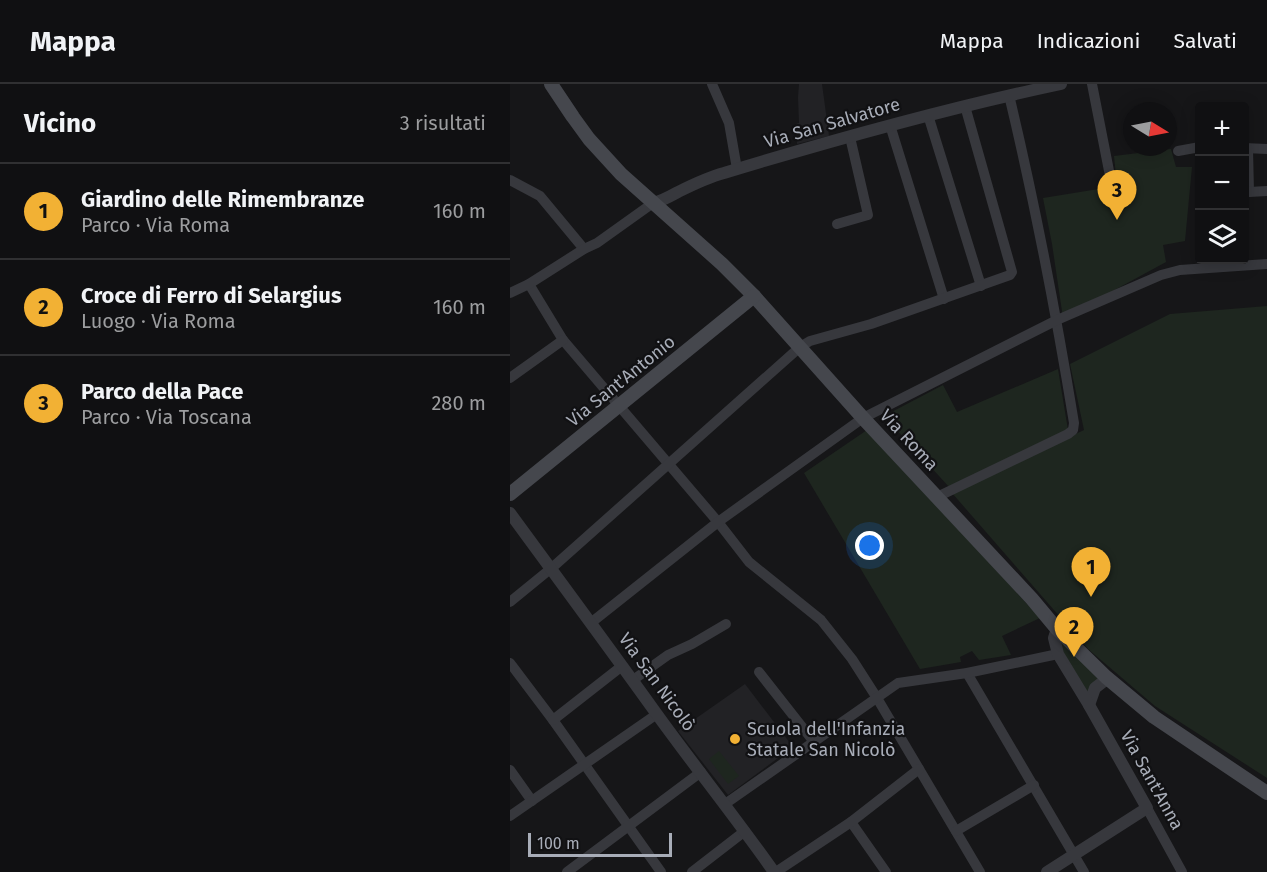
<!DOCTYPE html>
<html lang="it">
<head>
<meta charset="utf-8">
<style>
	:root { --surface:#101012; --page:#19191b; --text:#f1f3f6; --muted:#9c9d9f; --line:#303032; --accent:#f2b134 }
	body { margin:0; font-family:"Fira Sans",sans-serif; background:var(--page); color:var(--text) }
	.controls { position:absolute; right:18px; top:18px; display:grid; overflow:hidden; border-radius:6px; box-shadow:0 3px 15px #0003 }
	.controls button { width:54px; height:54px; display:grid; place-items:center; padding:0; border:0; border-bottom:2px solid var(--line); background:var(--surface); color:var(--text); font:30px sans-serif }
	.compass { position:absolute; left:613px; top:18px; width:54px; height:54px; border-radius:50%; background:var(--surface); box-shadow:0 3px 15px #0003; rotate:100deg }
	.scale { position:absolute; left:18px; bottom:15px; width:144px; box-sizing:border-box; padding-left:6px; border:3px solid #a8adb8; border-top:0; font-size:16px; line-height:21px; white-space:nowrap; color:#a8adb8; -webkit-text-stroke:4px #111113; paint-order:stroke }
	.you { position:absolute; left:360px; top:462px; width:21px; height:21px; margin:-15px; border:4px solid #fff; border-radius:50%; background:#1a73e8; box-shadow:0 0 0 9px #1a73e833 }
	.badge { display:grid; place-items:center; width:39px; height:39px; border-radius:50%; background:var(--accent); color:#111; font-size:20px; font-weight:700 }
	.pin { position:absolute; translate:-50% -50px; filter:drop-shadow(0 2px 3px #0008) }
	.pin::after { content:''; position:absolute; top:32px; width:21px; height:18px; background:inherit; clip-path:polygon(0 0,100% 0,50% 100%) }
	.list { margin:0; padding:0; list-style:none }
	h2 { display:flex; justify-content:space-between; align-items:center; height:78px; margin:0; padding:0 24px; font-size:26px }
	h2 small { font-size:20px; font-weight:400; color:var(--muted) }
	.list li { display:grid; grid-template-columns:39px 1fr auto; gap:18px; align-items:center; box-sizing:border-box; height:96px; padding:0 24px; border-top:2px solid var(--line) }
	.list b { display:block; font-size:22px; white-space:nowrap }
	.list p { margin:0; font-size:20px; white-space:nowrap; color:var(--muted) }
	.list em { font-size:20px; font-style:normal; color:var(--muted) }
	.icon { flex:none; width:33px; height:33px; fill:none; stroke:currentColor; stroke-width:2; stroke-linecap:round; stroke-linejoin:round }
	.map { position:relative; flex:none; width:757px; height:788px; overflow:hidden }
	header { display:flex; align-items:center; gap:36px; box-sizing:border-box; height:84px; padding:0 30px; background:var(--surface); border-bottom:2px solid var(--line) }
	header strong { font-size:28px }
	nav { display:flex; gap:33px; margin-inline-start:auto; font-size:21px }
	main { display:flex }
	aside { flex:1; background:var(--surface) }
	.map>svg:first-child { display:block }
	.built { fill:#222225 }
	.green { fill:#1e261f }
	.lines { fill:none; stroke-linecap:round; stroke-linejoin:round }
	.minor { stroke:#37383d; stroke-width:10 }
	.tertiary { stroke:#37383d; stroke-width:12 }
	.secondary { stroke:#45474d; stroke-width:14 }
	.poi-dot { fill:#f2b134; stroke:#111113; stroke-width:2 }
	.labels { text-anchor:middle; dominant-baseline:central; stroke-width:4.5; stroke-linejoin:round; paint-order:stroke }
	.street-label { font-size:18px; fill:#a8adb8; stroke:#111113 }
	.poi-label { font-size:18px; fill:#a8adb8; stroke:#111113; text-anchor:start }
</style>
</head>
<body>
<header>
<strong>Mappa</strong>
<nav><a>Mappa</a><a>Indicazioni</a><a>Salvati</a></nav>
</header>
<main>
<aside>
<h2>Vicino<small>3 risultati</small></h2>
<ul class="list">
<li><span class="badge">1</span><div><b>Giardino delle Rimembranze</b><p>Parco · Via Roma</p></div><em>160 m</em></li>
<li><span class="badge">2</span><div><b>Croce di Ferro di Selargius</b><p>Luogo · Via Roma</p></div><em>160 m</em></li>
<li><span class="badge">3</span><div><b>Parco della Pace</b><p>Parco · Via Toscana</p></div><em>280 m</em></li>
</ul>
</aside>
<div class="map">
<svg width="757" height="788" viewBox="0 0 757 788">
	<rect width="100%" height="100%" fill="#161618"/>
	<g class="built">
		<polygon points="289,0 312,0 319,52 287,60 286,40 289,39 288,13"/>
		<polygon points="235,600 283,663 218,711 168,647"/>
	</g>
	<g class="green">
		<polygon points="661,65 666,83 682,83 675,157 653,161 656,178 553,234 542,160 533,114 607,102 604,72"/>
		<polygon points="757,222 757,694 645,622 578,565 442,409 574,346 560,280 660,230"/>
		<polygon points="548,285 558,346 440,404 374,332 433,301 447,328"/>
		<polygon points="357,346 530,534 492,552 501,571 469,576 462,567 450,573 451,578 410,585 294,389"/>
		<polygon points="551,554 593,596 574,611 547,560"/>
		<polygon points="209,667 229,692 218,700 199,675"/>
	</g>
	<g class="lines">
		<g class="minor">
			<polyline points="202,0 219,39 227,85"/>
			<polyline points="582,0 601,97"/>
			<polyline points="418,31 471,202"/>
			<polyline points="380,41 434,215"/>
			<polyline points="734,64 757,65"/>
			<polyline points="668,67 690,63"/>
			<polyline points="0,96 30,112 74,165"/>
			<polyline points="734,108 739,108 738,65"/>
			<polyline points="739,108 757,107"/>
			<polyline points="327,140 358,131 340,53"/>
			<polyline points="19,200 53,256 208,438 239,478 311,536 342,575 367,614 470,788"/>
			<polyline points="0,209 19,200 74,165 87,159 143,119"/>
			<polyline points="0,294 53,256"/>
			<path d="M 427,413 L 558,350 L 563,346 L 564,339 C 546,229 525,120 499,11"/>
			<polyline points="0,518 44,482 290,263 300,257 361,240 500,191 502,188 455,22"/>
			<polyline points="82,538 208,438 353,334 547,236 651,191 670,186 757,180"/>
			<polyline points="0,579 43,636 151,788"/>
			<polyline points="249,588 304,658"/>
			<polyline points="457,589 574,788"/>
			<polyline points="123,596 158,571 182,560 216,540"/>
			<polyline points="43,636 112,582"/>
			<polyline points="0,686 22,717"/>
			<polyline points="215,720 388,599 457,589 548,570"/>
			<polyline points="637,724 672,788"/>
			<polyline points="0,732 147,630"/>
			<polyline points="341,738 376,788"/>
			<polyline points="446,747 524,701"/>
			<polyline points="57,788 191,688"/>
			<polyline points="182,788 235,747"/>
			<polyline points="266,788 341,738 409,685"/>
		</g>
		<g class="tertiary">
			<path d="M 143,119 C 152,117 159,113 168,108 C 182,101 199,93 214,89 C 326,55 438,24 551,0"/>
			<path d="M 0,429 C 49,496 98,562 146,629 C 185,683 226,734 264,788"/>
			<polyline points="579,621 585,604 598,594"/>
			<polyline points="537,788 637,724 579,621 548,570 544,554 547,545"/>
		</g>
		<g class="secondary">
			<polyline points="41,0 63,33 79,55 111,90 212,180 244,212 353,334 522,515 547,545 596,593 644,633 757,709"/>
			<polyline points="0,410 244,212"/>
		</g>
	</g>
	<circle class="poi-dot" cx="225" cy="655" r="6"/>
	<g class="labels">
		<g class="street-label">
			<text transform="translate(322 39) rotate(-16)">Via San Salvatore</text>
			<text transform="translate(111 297) rotate(-39)">Via Sant'Antonio</text>
			<text transform="translate(399 356) rotate(47)">Via Roma</text>
			<text transform="translate(147 598) rotate(54)">Via San Nicolò</text>
			<text transform="translate(642 696) rotate(61)">Via Sant'Anna</text>
		</g>
		<g class="poi-label">
			<text x="237" y="645">Scuola dell'Infanzia<tspan x="237" dy="21">Statale San Nicolò</tspan></text>
		</g>
	</g>
</svg>
<div class="controls">
<button>+</button>
<button>−</button>
<button><svg class="icon" aria-label="layers" viewBox="0 0 24 24"><path d="M12 4l9 5-9 5-9-5zM3 14l9 5 9-5"/></svg></button>
</div>
<svg class="compass" viewBox="-18 -18 36 36"><path d="M0-13l5 13h-10z" fill="#e53935"/><path d="M0 13l5-13h-10z" fill="#9c9d9f"/></svg>
<div class="scale">100 m</div>
<div class="you"></div>
<div class="pin badge" style="left:581px;top:513px">1</div>
<div class="pin badge" style="left:564px;top:573px">2</div>
<div class="pin badge" style="left:607px;top:136px">3</div>
</div>
</main>
</body>
</html>
